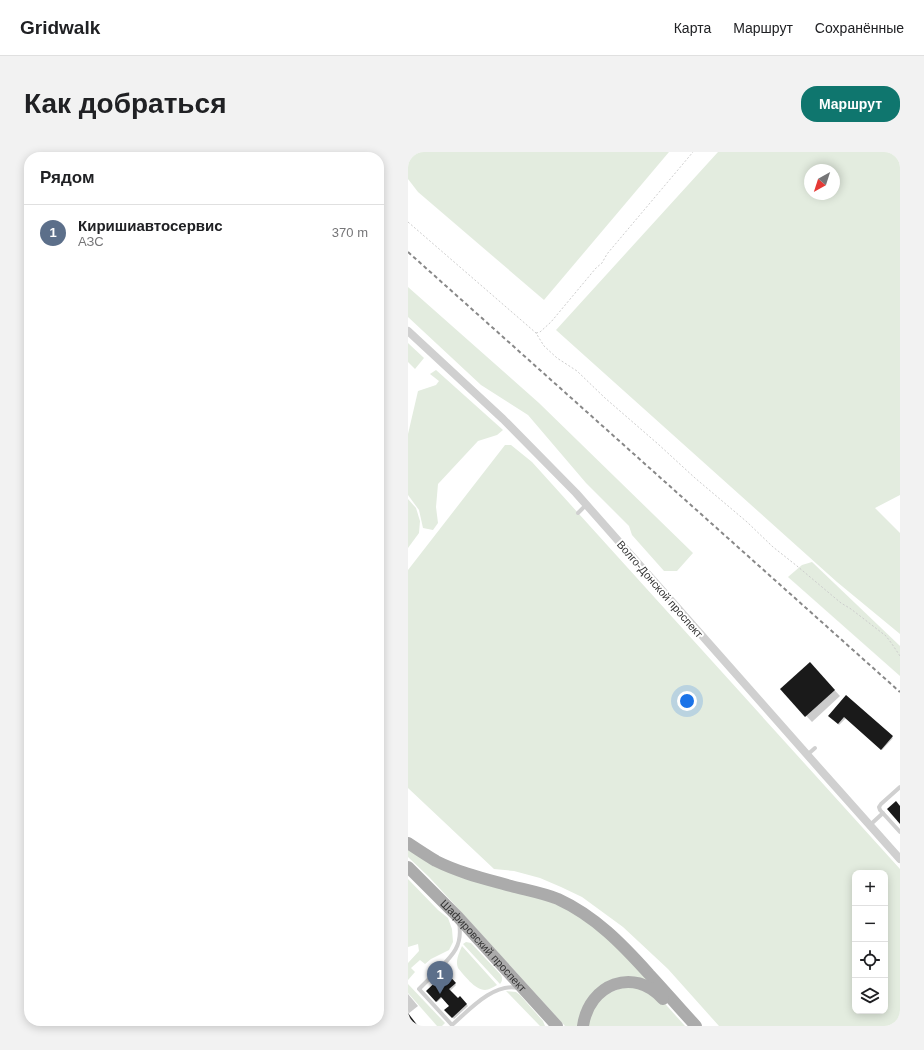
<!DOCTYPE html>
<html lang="ru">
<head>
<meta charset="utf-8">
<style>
	:root { --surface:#fff; --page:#f2f2f2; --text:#202124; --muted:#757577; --line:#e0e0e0; --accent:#0f766e }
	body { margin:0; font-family:Helvetica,sans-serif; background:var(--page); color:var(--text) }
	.controls { position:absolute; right:12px; bottom:12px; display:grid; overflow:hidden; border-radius:8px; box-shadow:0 2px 10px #0003 }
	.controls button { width:36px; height:36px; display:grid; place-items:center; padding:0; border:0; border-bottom:1px solid var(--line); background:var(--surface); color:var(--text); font:20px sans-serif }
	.compass { position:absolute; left:396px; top:12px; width:36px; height:36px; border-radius:50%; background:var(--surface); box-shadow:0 2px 10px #0003; rotate:219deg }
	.you { position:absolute; left:279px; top:549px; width:14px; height:14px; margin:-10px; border:3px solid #fff; border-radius:50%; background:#1a73e8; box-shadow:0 0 0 6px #1a73e833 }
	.badge { display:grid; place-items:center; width:26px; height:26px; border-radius:50%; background:var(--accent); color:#fff; font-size:13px; font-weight:700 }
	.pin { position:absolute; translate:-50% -33px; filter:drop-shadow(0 1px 2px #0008) }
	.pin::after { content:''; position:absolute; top:21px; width:14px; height:12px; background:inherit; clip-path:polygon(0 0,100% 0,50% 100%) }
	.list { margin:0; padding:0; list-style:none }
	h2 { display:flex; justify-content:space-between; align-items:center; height:52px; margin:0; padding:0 16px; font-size:17px }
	h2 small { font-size:13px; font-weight:400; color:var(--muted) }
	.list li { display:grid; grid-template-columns:26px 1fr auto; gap:12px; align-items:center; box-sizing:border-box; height:56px; padding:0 16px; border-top:1px solid var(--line) }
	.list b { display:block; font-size:15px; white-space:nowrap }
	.list p { margin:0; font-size:13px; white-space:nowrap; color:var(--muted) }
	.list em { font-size:13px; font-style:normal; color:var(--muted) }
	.icon { flex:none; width:22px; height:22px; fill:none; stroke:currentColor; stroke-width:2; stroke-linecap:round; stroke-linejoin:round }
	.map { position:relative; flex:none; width:492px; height:874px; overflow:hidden; border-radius:16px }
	header { display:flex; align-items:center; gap:24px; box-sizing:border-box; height:56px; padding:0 20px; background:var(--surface); border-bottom:1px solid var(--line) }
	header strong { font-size:19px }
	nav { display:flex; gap:22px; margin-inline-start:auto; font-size:14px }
	.intro { display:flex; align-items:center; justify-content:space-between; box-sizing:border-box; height:96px; padding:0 24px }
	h1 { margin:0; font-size:28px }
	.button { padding:10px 18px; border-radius:16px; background:var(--accent); color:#fff; font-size:14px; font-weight:700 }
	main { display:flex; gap:24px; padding:0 24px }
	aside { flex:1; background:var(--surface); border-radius:16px; box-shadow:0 2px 10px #0003 }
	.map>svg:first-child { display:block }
	.green { fill:#e3ecdf; fill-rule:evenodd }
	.shadow { fill:#0003 }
	.building { fill:#1a1a1a }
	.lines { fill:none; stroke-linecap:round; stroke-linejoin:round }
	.path { stroke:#cdcdcd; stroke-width:1; stroke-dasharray:2 2; stroke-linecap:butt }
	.service { stroke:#d0d0d0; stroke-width:4 }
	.minor { stroke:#d0d0d0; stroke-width:8 }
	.primary { stroke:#ababab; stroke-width:12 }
	.rail { stroke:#888; stroke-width:2; stroke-dasharray:4 3; stroke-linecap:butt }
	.labels { text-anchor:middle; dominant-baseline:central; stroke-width:4; stroke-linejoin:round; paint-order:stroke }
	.street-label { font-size:11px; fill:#333; stroke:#fff }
</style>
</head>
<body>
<header>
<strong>Gridwalk</strong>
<nav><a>Карта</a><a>Маршрут</a><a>Сохранённые</a></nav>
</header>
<div class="intro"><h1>Как добраться</h1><a class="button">Маршрут</a></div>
<main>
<aside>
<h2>Рядом<small></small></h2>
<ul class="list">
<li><span class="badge" style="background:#5c6f8a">1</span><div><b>Киришиавтосервис</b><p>АЗС</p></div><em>370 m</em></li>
</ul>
</aside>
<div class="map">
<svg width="492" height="874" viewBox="0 0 492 874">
	<rect width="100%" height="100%" fill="#fff"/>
	<g class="green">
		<polygon points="0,0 261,0 136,148 10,40 0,27"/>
		<path d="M 310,0 L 492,0 L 492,343 L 467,356 L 492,381 L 492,482 L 429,430 L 148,178 ZM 402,18 L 426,18 L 426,42 L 402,42 Z"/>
		<polygon points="0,135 131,251 285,401 269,419 256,419 224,383 221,374 178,331 120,263 73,233 0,165"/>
		<polygon points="0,191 16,206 7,217 0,210"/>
		<polygon points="28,218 95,278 89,283 70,289 30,332 28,355 30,371 25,378 15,376 11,358 0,343 0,282 10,239 28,233 31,229 22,222"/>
		<path d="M 97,293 L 103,293 L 124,310 L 492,717 L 492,874 L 311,874 L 260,817 L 215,775 L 174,745 L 153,735 L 132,726 L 106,719 L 86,717 L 0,636 L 0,418 ZM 447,721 L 477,721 L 477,859 L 447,859 Z"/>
		<polygon points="0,347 8,356 12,369 11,381 0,396"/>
		<polygon points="404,410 492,494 492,524 380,425 394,413"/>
		<polygon points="0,695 163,758 202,788 240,827 239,830 203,830 172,874 157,874 46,752 21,725 0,705"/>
		<polygon points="0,727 30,758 40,766 44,777 45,790 41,798 23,807 17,812 12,808 3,816 7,820 0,828 0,811 11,799 10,792 0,795"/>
		<path d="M 58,790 L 63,791 L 93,823 C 95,827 94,829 92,832 L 55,792 Z"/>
		<path d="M 54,794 L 89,833 C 85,835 81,838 77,838 C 67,838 56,823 50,816 C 47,809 51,801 54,794 Z"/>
		<polygon points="0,832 37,871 34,874 29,874 0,841"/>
		<polygon points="220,833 251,845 277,874 178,874 190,846"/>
		<polygon points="98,839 108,840 112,843 135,869 137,874 132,874"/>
	</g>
	<g class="shadow">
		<polygon points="408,518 432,544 404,570 373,537"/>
		<polygon points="439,545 485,586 474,598 438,566 431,573 422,564"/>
		<polygon points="38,822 48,833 42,839 50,847 52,846 60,854 46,867 38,858 43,854 35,845 29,850 19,839"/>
		<polygon points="0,842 10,854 0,862 10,874 0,874"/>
	</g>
	<g class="building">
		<polygon points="402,510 427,538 397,565 372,537"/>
		<polygon points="438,543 485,584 473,598 436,565 430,572 420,564"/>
		<polygon points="488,649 492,654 492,672 479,657"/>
		<polygon points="38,820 48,831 41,837 50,846 52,844 59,852 44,866 36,858 41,854 33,845 28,850 18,839"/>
		<polygon points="0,861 10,874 0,874"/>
	</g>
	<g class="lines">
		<g class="path">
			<polyline points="0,70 120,174 128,181 136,194 149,206 169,219 197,246 250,292 287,326 339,370 365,395 389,414 433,451 443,457 478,484 484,492 492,504"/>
			<polyline points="128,181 132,180 143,170 188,116 194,111 199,102 285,0"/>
		</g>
		<g class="service">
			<polyline points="170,361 178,353"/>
			<polyline points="399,603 407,596"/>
			<polyline points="492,635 473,652 471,655 472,658 492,680"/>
			<polyline points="462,673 475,661"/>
			<path d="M 51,771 C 55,793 45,803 31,817 C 24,824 17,831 11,837 L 44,873 C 60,859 86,830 110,836"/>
		</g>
		<polyline class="minor" points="0,179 95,267 168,341 418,624 492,707"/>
		<g class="primary">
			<path d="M 0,691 C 9,697 18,703 28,709 C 52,721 78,727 103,734 C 118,738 135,741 150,747 C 187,764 214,792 241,822 C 257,839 272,857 288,874"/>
			<path id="s1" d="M 0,715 L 50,765 L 149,874"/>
			<path d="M 175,874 C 181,832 226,814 255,847"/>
		</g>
		<polyline class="rail" points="0,100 492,540"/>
	</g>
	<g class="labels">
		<g class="street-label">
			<text transform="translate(252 437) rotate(49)">Волго-Донской проспект</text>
			<text stroke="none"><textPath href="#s1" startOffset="109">Шафировский проспект</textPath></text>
		</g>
	</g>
</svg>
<div class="controls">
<button>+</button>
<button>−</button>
<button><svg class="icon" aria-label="locate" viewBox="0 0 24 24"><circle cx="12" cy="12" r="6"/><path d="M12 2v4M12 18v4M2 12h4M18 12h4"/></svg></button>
<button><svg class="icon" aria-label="layers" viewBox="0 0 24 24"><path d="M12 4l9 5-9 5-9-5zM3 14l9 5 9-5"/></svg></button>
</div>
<svg class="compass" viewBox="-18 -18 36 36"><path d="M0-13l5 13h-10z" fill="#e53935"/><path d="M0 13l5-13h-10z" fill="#757577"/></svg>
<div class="you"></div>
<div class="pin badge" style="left:32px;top:842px;background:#5c6f8a">1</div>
</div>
</main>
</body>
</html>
